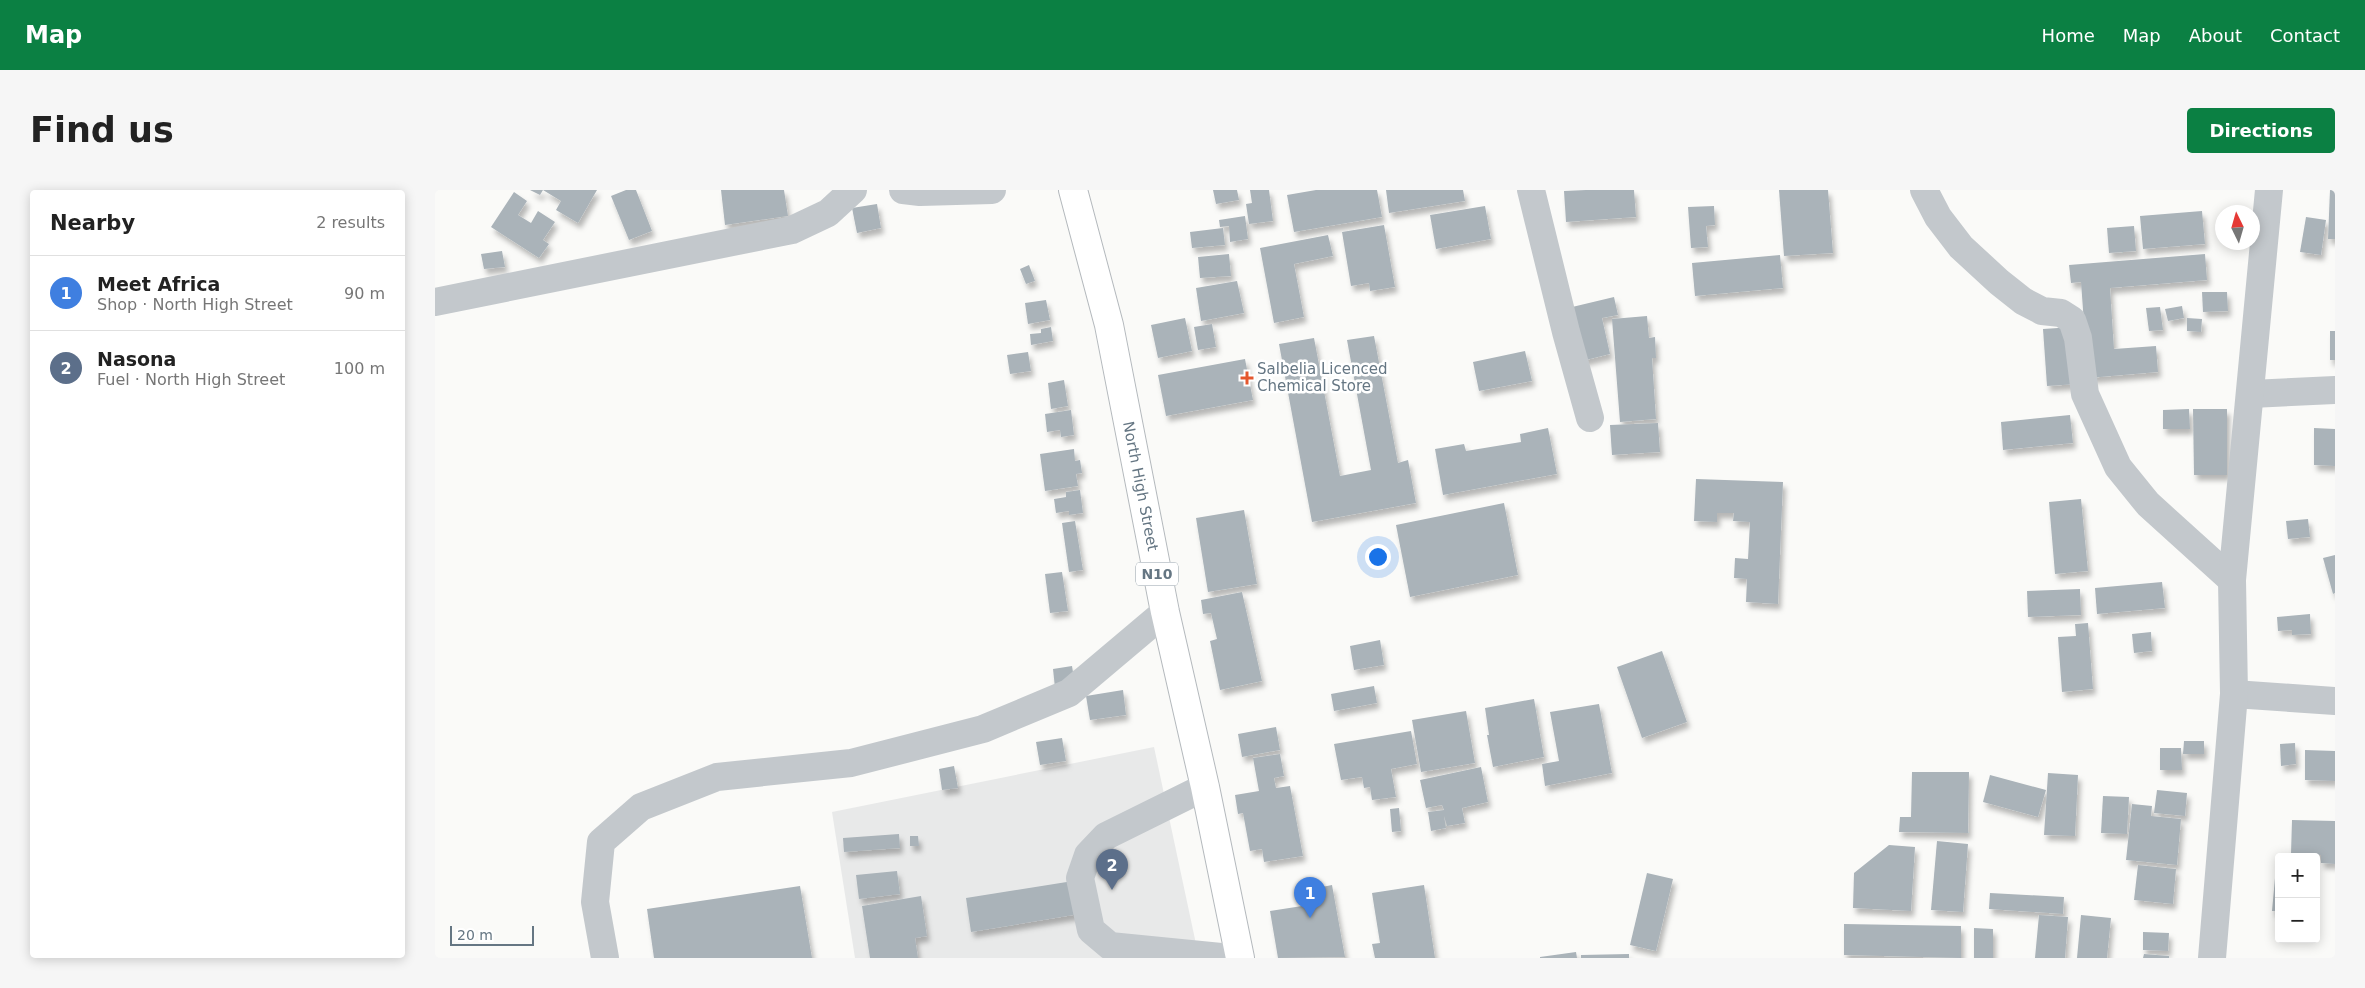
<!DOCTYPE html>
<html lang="en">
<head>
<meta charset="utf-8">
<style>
	:root { --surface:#fff; --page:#f6f6f6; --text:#222; --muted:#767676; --line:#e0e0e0; --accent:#0b8043 }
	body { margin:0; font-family:"DejaVu Sans",sans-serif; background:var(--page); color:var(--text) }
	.controls { position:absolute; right:15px; bottom:15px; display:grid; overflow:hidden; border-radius:5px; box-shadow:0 2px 12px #0003 }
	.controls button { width:45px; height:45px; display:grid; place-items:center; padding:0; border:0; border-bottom:1px solid var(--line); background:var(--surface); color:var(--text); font:25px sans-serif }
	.compass { position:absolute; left:1780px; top:15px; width:45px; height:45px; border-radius:50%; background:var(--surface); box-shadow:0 2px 12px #0003; rotate:355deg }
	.scale { position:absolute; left:15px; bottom:12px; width:84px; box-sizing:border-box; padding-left:5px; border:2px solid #657683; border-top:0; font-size:14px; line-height:18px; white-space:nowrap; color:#657683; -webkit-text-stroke:4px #fff; paint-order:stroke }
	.you { position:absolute; left:942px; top:366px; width:18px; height:18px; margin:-12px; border:4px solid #fff; border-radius:50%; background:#1a73e8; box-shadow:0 0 0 8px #1a73e833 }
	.badge { display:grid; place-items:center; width:32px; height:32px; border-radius:50%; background:var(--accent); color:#fff; font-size:16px; font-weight:700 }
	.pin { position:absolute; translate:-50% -41px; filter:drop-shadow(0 1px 2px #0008) }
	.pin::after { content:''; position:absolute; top:26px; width:18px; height:15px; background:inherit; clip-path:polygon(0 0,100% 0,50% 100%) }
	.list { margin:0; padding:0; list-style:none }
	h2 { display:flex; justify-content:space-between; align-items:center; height:65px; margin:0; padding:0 20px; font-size:21px }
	h2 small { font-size:16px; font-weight:400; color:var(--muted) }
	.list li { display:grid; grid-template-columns:32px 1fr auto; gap:15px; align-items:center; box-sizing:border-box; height:75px; padding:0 20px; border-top:1px solid var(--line) }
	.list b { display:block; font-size:19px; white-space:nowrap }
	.list p { margin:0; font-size:16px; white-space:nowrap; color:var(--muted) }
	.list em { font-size:16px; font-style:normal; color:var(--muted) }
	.map { position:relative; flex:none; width:1900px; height:768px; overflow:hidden; border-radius:5px }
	header { display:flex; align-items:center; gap:30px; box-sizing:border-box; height:70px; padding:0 25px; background:var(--accent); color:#fff }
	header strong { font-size:24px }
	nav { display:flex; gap:28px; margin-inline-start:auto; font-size:18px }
	.intro { display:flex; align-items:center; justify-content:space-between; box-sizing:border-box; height:120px; padding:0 30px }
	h1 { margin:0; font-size:35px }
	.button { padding:12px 22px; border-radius:5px; background:var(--accent); color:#fff; font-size:18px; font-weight:700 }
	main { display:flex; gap:30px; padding:0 30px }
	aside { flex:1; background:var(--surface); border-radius:5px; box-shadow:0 2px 12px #0003 }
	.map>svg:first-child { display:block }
	.built { fill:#e8e9e9 }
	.building { fill:#aab3b9; filter:url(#shadow) }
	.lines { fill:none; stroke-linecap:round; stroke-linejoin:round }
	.highway-casing { stroke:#b4b9bd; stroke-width:30 }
	.minor { stroke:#c3c8cc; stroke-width:28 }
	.highway { stroke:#fff; stroke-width:28 }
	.poi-dot { fill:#e4572e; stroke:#fff; stroke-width:2 }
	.labels { text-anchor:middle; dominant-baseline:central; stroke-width:5; stroke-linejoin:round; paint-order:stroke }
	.shield { fill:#fff; stroke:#939fa8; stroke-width:1 }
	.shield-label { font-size:14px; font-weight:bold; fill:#657683 }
	.poi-label { font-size:15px; fill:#657683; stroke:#fff; text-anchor:start }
	.street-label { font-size:15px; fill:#657683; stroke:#fff }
</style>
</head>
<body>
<header>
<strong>Map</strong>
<nav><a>Home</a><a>Map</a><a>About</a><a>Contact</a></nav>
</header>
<div class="intro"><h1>Find us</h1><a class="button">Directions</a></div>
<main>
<aside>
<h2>Nearby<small>2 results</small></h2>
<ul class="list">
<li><span class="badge" style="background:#3f7fe0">1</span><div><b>Meet Africa</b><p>Shop · North High Street</p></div><em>90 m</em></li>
<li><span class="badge" style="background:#5c6f8a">2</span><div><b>Nasona</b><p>Fuel · North High Street</p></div><em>100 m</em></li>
</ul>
</aside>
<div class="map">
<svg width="1900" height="768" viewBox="0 0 1900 768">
	<defs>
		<filter id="shadow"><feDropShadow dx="3" dy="5.5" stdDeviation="2.5" flood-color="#0004"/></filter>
	</defs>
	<rect width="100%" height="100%" fill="#fafaf8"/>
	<polygon class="built" points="719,557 764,768 420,768 397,622"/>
	<g class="building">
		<polygon points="95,0 162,0 143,33 121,20 126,11 108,0 105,5"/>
		<polygon points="191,0 201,0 217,41 194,50 176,6"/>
		<polygon points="286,0 349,0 353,26 290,35"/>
		<polygon points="778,0 802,0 804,10 781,14"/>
		<polygon points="815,0 834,0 838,31 814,34 811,14 817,13"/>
		<polygon points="881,0 942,0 947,27 859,42 852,5"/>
		<polygon points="951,0 1028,0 1030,11 954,23"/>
		<polygon points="1151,0 1199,0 1201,27 1131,32 1129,1"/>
		<polygon points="1344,0 1393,0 1398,63 1349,66"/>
		<polygon points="1895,0 1900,0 1900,49 1893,49"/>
		<polygon points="79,2 92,11 83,25 96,33 103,21 120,32 108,50 114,54 104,68 56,37"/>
		<polygon points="442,14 446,38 422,43 417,18"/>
		<polygon points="1050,16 1056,49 1001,59 995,25"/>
		<polygon points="1279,16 1280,35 1271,36 1273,57 1256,58 1253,17"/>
		<polygon points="1767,21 1770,54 1708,59 1705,26"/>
		<polygon points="810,26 813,49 795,52 794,36 785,37 784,30"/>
		<polygon points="1871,27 1891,30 1886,65 1865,62"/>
		<polygon points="949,35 960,97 935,101 934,93 916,96 907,42"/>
		<polygon points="1699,36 1701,61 1674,63 1672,38"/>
		<polygon points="788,38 790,55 757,58 755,42"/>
		<polygon points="893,45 898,66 859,74 869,127 839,133 825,58"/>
		<polygon points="67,61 70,77 49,79 46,64"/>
		<polygon points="794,64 796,86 765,88 763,67"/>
		<polygon points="1770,64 1772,90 1675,98 1679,159 1721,156 1723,182 1653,188 1646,92 1636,93 1634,75"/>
		<polygon points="1345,65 1348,98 1260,106 1257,73"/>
		<polygon points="594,75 600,91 591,94 585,79"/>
		<polygon points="802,91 809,123 766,131 761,98"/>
		<polygon points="1767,102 1792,102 1793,121 1768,122"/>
		<polygon points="1179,107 1183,125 1167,128 1175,164 1147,171 1133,118"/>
		<polygon points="611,110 615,130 593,134 590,113"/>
		<polygon points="1747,116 1749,128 1733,131 1730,119"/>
		<polygon points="1725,117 1728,140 1714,141 1711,118"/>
		<polygon points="1212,126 1214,148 1220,147 1221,168 1217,168 1221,229 1185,232 1177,129"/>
		<polygon points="750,128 757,161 723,168 716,135"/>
		<polygon points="1752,128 1767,129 1766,142 1752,141"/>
		<polygon points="777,134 781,157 763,160 759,137"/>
		<polygon points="616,137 618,151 596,155 595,144 606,143 606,139"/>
		<polygon points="1638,137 1642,194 1612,196 1608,139"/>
		<rect x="1895" y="141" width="5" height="29"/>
		<polygon points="939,146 963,273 973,270 981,313 877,332 844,154 879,148 905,286 936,280 912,150"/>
		<polygon points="1090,161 1097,191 1044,201 1038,172"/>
		<polygon points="593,162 596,181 575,184 572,165"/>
		<polygon points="810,169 818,210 731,226 723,185"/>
		<polygon points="629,190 633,216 616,219 613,193"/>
		<polygon points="1754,219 1755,239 1728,239 1728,220"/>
		<polygon points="1758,219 1792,219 1792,285 1759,285"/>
		<polygon points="636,220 639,245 626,247 625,240 612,242 610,224"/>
		<polygon points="1635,225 1638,253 1568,260 1566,232"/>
		<polygon points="1223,233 1225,262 1177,265 1175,235"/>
		<polygon points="1113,238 1122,284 1008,305 1000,259 1029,254 1031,261 1086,252 1085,244"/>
		<polygon points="1879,238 1900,239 1900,276 1879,275"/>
		<polygon points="639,259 640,271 645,270 647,283 641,284 643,296 610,301 605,264"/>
		<polygon points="1261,289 1348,292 1343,414 1311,412 1312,389 1299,388 1300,368 1313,369 1315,332 1298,331 1299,323 1282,323 1282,332 1259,331"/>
		<polygon points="645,300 648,323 634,325 634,321 621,323 619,309 631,307 631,302"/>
		<polygon points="1646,309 1653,381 1620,384 1614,312"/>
		<polygon points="1069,313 1083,385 975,407 961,335"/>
		<polygon points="809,320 822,394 773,402 761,328"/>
		<polygon points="1873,329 1875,347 1853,349 1851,331"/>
		<polygon points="640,331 648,380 634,382 627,333"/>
		<polygon points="1900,365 1900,403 1898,404 1888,368"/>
		<polygon points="627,382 633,421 615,423 610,384"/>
		<polygon points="1727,392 1730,418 1662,424 1660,398"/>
		<polygon points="1645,399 1646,425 1593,427 1592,401"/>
		<polygon points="807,402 827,491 785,500 775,451 782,449 776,423 768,424 766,410"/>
		<polygon points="1875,424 1876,444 1857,445 1857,440 1843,441 1842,427"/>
		<polygon points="1653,433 1658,499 1627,502 1623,447 1641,446 1640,434"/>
		<polygon points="1716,442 1717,461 1699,463 1697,444"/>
		<polygon points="945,450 949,475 919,480 915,456"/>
		<polygon points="1227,461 1252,532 1207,548 1182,477"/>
		<polygon points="637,476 640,495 620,498 618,479"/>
		<polygon points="939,496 942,513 899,521 896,504"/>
		<polygon points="688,500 691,525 655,530 651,506"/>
		<polygon points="1099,509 1109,567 1058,577 1052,545 1054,545 1050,518"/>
		<polygon points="1164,514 1177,583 1110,596 1107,574 1124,571 1115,522"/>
		<polygon points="1031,521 1040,573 986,582 977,530"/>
		<polygon points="841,537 845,560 807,567 803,544"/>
		<polygon points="976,541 982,574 956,579 961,607 937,610 935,597 929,598 927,587 906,590 899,554"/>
		<polygon points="627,548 631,571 605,575 601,552"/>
		<polygon points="1749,551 1769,551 1769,564 1748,564"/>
		<polygon points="1860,553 1861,574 1846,576 1845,554"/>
		<polygon points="1725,558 1746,558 1747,580 1725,580"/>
		<polygon points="1870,560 1900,561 1900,591 1870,590"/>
		<polygon points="845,564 849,586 839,588 841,598 855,596 868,666 829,672 827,659 815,661 808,623 803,624 800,605 824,601 818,568"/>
		<polygon points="519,576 523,598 507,600 504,579"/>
		<polygon points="1046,577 1053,612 1027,618 1030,633 1012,636 1009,626 1011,638 996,641 993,622 1009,620 1007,615 991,618 985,590"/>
		<polygon points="1477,582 1534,582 1533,643 1464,642 1465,627 1476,627"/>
		<polygon points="1613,583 1643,585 1640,646 1609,645"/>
		<polygon points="1555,585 1611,600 1603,627 1548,612"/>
		<polygon points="1722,600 1752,603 1750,626 1719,623"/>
		<polygon points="1668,606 1694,607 1692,644 1666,643"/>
		<polygon points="1697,614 1717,616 1716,626 1746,629 1742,675 1691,670"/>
		<polygon points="964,618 966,641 957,642 955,619"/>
		<polygon points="1857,630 1900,631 1900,674 1886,673 1886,665 1856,664"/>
		<polygon points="464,644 465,658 409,662 408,648"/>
		<polygon points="475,646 483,646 484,656 475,656"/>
		<polygon points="1502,651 1533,654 1528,722 1496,720"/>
		<polygon points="1454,655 1480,657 1476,721 1418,718 1419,683"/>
		<polygon points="1703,675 1741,679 1738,714 1699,710"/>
		<polygon points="462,681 465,704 424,709 421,685"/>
		<polygon points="1212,683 1238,689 1221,761 1195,755"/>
		<polygon points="1840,688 1844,689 1844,721 1837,721"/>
		<polygon points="638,691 644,724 536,742 531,708"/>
		<polygon points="897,695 910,767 843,768 835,721 880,714 877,699"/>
		<polygon points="989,695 1000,768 940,768 937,754 945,753 937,703"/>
		<polygon points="365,696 377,768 219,768 212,719"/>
		<polygon points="1555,703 1629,707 1628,724 1554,719"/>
		<polygon points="486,706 492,746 480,748 483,768 435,768 427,716"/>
		<polygon points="1604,725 1633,727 1630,768 1600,768"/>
		<polygon points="1646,725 1676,728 1672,768 1642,768"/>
		<polygon points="1409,734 1526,736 1526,768 1409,765"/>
		<polygon points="1539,738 1558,739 1558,768 1539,768"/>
		<polygon points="1708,742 1734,743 1733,761 1708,760"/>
		<polygon points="1141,762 1142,768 1105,768 1105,767"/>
		<polygon points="1194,764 1194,768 1146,768 1146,765"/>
		<polygon points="1709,764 1734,766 1734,768 1708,768"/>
	</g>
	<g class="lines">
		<defs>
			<g id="highway">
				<path id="s1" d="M 638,0 L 674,135 L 730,422 L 770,597 L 805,768"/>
			</g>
		</defs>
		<use href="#highway" class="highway-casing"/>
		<g class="minor">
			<polyline points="468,0 485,2 557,0"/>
			<polyline points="1096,0 1131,142 1155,228"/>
			<polyline points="1489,0 1503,27 1526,57 1564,92 1588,111 1607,121 1626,123 1637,130 1643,148 1650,204 1683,277 1713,314 1797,390"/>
			<polyline points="0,112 357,40 393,23 418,0"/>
			<polyline points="1816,204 1900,200"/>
			<polyline points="1799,504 1900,511"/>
			<polyline points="770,597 671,646 653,665 645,688 656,740 675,756 796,768"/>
			<polyline points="170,768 160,712 166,652 206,617 282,587 416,573 548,539 634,503 730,422"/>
			<polyline points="1777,768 1799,504 1797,390 1834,0"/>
		</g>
		<use href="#highway" class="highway"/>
	</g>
	<path class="poi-dot" d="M809.5 180.5h5v5h5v5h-5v5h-5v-5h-5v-5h5z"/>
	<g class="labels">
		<rect class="shield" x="701" y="372.5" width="42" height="23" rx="4"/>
		<g class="shield-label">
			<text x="722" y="384">N10</text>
		</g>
		<g class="poi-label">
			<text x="822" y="179">Salbelia Licenced<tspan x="822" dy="17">Chemical Store</tspan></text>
		</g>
		<g class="street-label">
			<text stroke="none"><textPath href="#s1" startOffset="304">North High Street</textPath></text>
		</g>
	</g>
</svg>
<div class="controls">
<button>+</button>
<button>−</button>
</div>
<svg class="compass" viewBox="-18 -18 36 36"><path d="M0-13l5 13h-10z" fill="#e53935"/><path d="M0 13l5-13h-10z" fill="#767676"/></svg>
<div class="scale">20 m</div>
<div class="you"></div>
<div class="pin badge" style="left:875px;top:728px;background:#3f7fe0">1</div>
<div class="pin badge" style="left:677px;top:700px;background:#5c6f8a">2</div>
</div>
</main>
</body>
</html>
